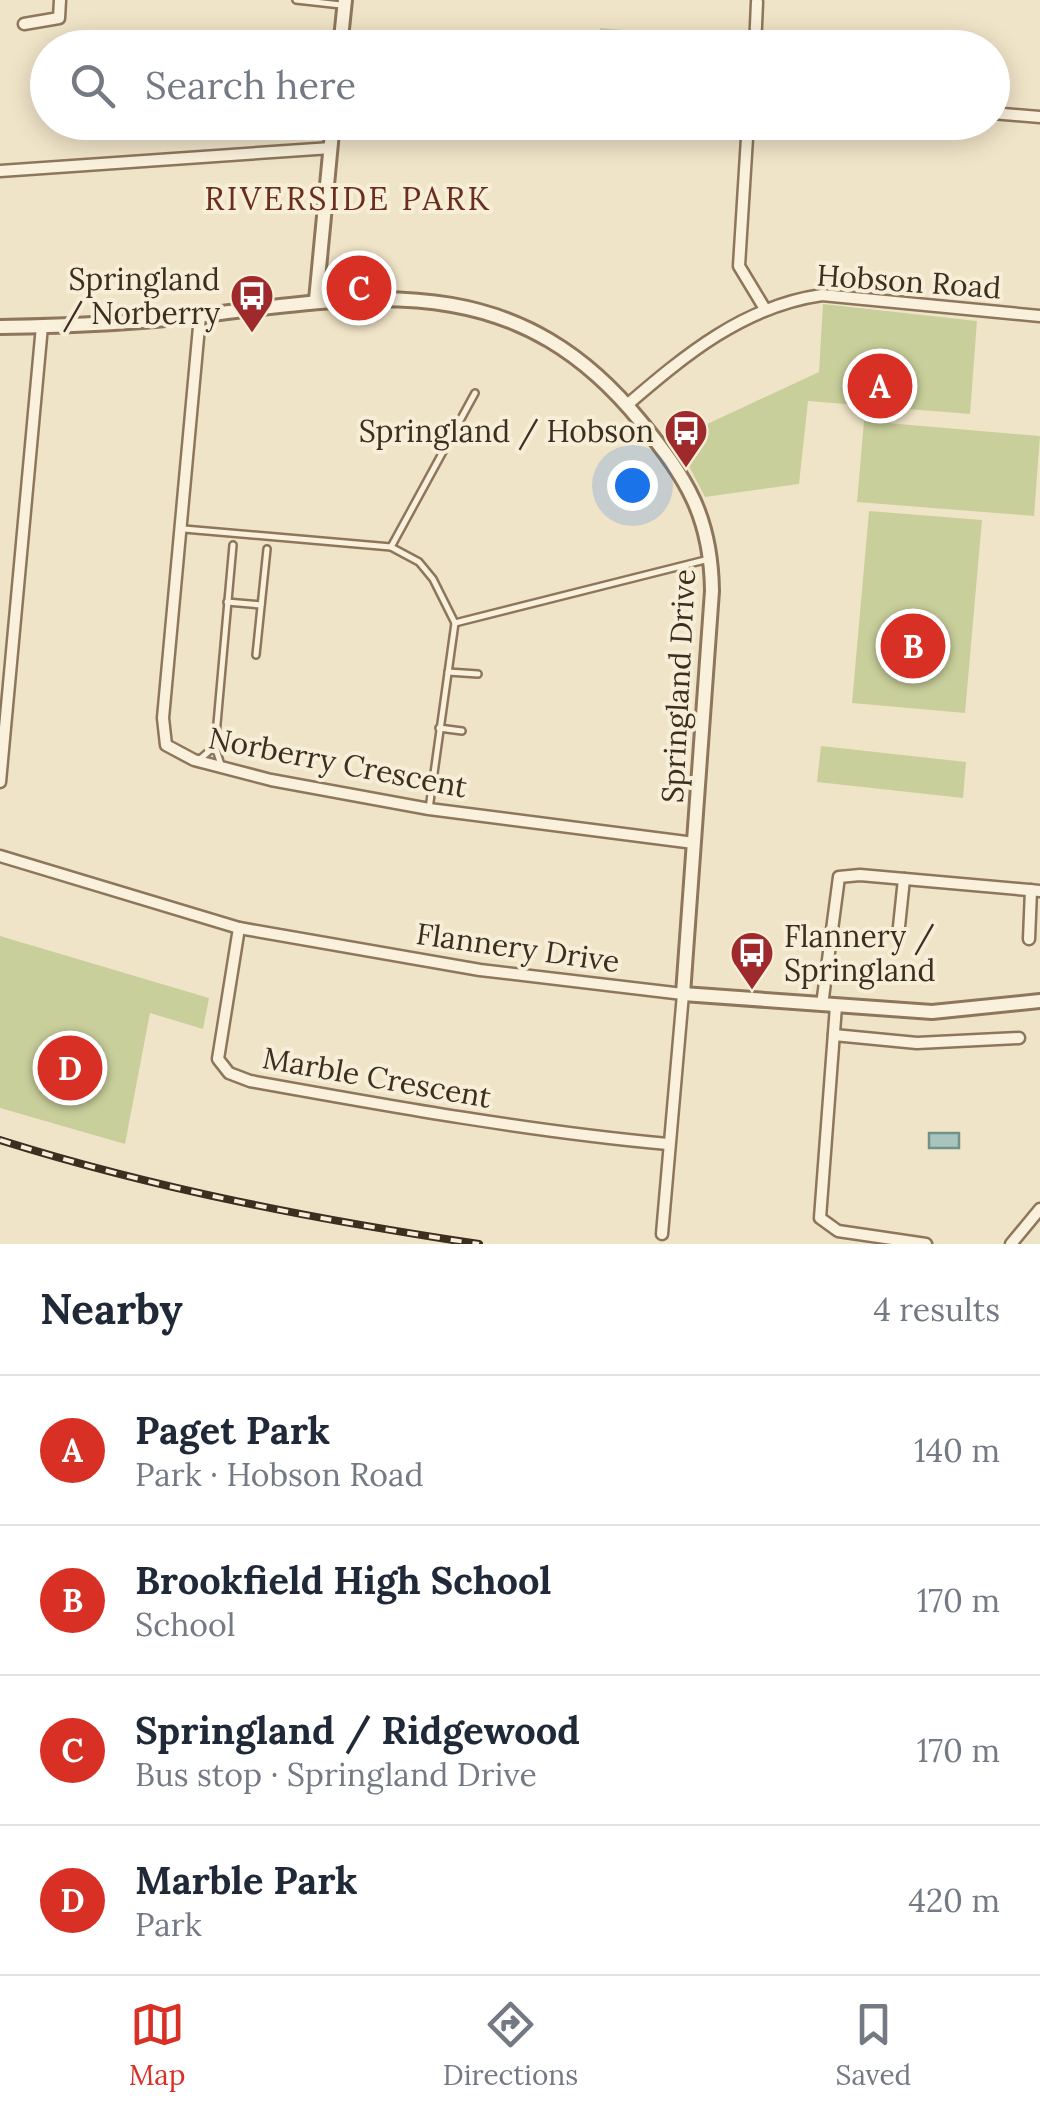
<!DOCTYPE html>
<html lang="en">
<head>
<meta charset="utf-8">
<style>
	:root { --surface:#fff; --page:#f2f2f3; --text:#1f2937; --muted:#747a83; --line:#e0e1e3; --accent:#d93025 }
	body { margin:0; font-family:Lora,serif; background:var(--page); color:var(--text) }
	.you { position:absolute; left:632px; top:485px; width:35px; height:35px; margin:-25px; border:8px solid #fff; border-radius:50%; background:#1a73e8; box-shadow:0 0 0 15px #1a73e833 }
	.badge { display:grid; place-items:center; width:65px; height:65px; border-radius:50%; background:var(--accent); color:#fff; font-size:32px; font-weight:700 }
	.pin { position:absolute; translate:-50% -50%; border:5px solid #fff; box-shadow:0 2px 10px #0006 }
	.list { margin:0; padding:0; list-style:none }
	h2 { display:flex; justify-content:space-between; align-items:center; height:130px; margin:0; padding:0 40px; font-size:42px }
	h2 small { font-size:32px; font-weight:400; color:var(--muted) }
	.list li { display:grid; grid-template-columns:65px 1fr auto; gap:30px; align-items:center; box-sizing:border-box; height:150px; padding:0 40px; border-top:2px solid var(--line) }
	.list b { display:block; font-size:38px; white-space:nowrap }
	.list p { margin:0; font-size:32px; white-space:nowrap; color:var(--muted) }
	.list em { font-size:32px; font-style:normal; color:var(--muted) }
	.icon { flex:none; width:55px; height:55px; fill:none; stroke:currentColor; stroke-width:2; stroke-linecap:round; stroke-linejoin:round }
	.map { position:relative; flex:none; width:1040px; height:1244px; overflow:hidden }
	.search { position:absolute; background:var(--surface); box-shadow:0 5px 25px #0003; left:30px; right:30px; top:30px; height:110px; display:flex; align-items:center; gap:25px; box-sizing:border-box; padding:0 35px; border-radius:55px; color:var(--muted); font-size:38px }
	.sheet { height:730px; background:var(--surface) }
	nav { display:flex; justify-content:space-around; align-items:center; box-sizing:border-box; height:140px; border-top:2px solid var(--line); background:var(--surface); font-size:28px; color:var(--muted) }
	nav a { display:grid; justify-items:center; gap:5px }
	nav .on { color:var(--accent) }
	.map>svg:first-child { display:block }
	.green { fill:#c9cf9b }
	.water { fill:#a9c4bc; stroke:#6f938a; stroke-width:2.5 }
	.lines { fill:none; stroke-linecap:round; stroke-linejoin:round }
	.service-casing { stroke:#8d765c; stroke-width:10 }
	.minor-casing { stroke:#8d765c; stroke-width:15 }
	.tertiary-casing { stroke:#8d765c; stroke-width:18 }
	.service { stroke:#faf1dc; stroke-width:5 }
	.minor { stroke:#faf1dc; stroke-width:10 }
	.tertiary { stroke:#faf1dc; stroke-width:12 }
	.rail-casing { stroke:#3d2e20; stroke-width:8 }
	.rail { stroke:#f7eed8; stroke-width:4; stroke-dasharray:11; stroke-linecap:butt }
	.labels { text-anchor:middle; dominant-baseline:central; stroke-width:8; stroke-linejoin:round; paint-order:stroke }
	.poi-label { font-size:30px; fill:#3d2e20; stroke:#f7eed8; text-anchor:end }
	.street-label { font-size:30px; fill:#3d2e20; stroke:#f7eed8 }
	.neighbourhood-label { font-size:32px; letter-spacing:2.5px; fill:#6b2e1e; stroke:#f7eed8 }
</style>
</head>
<body>
<div class="map">
<svg width="1040" height="1244" viewBox="0 0 1040 1244">
	<rect width="100%" height="100%" fill="#f0e4c8"/>
	<g class="green">
		<polygon points="600,28 636,31 635,47 598,47"/>
		<polygon points="823,304 977,321 970,414 808,401 799,484 705,497 675,439 819,372"/>
		<polygon points="864,421 1040,436 1034,516 857,502"/>
		<polygon points="869,511 982,520 965,713 852,703"/>
		<polygon points="821,746 966,762 963,798 817,782"/>
		<polygon points="0,936 209,998 203,1029 150,1013 125,1144 0,1108"/>
	</g>
	<rect class="water" x="929" y="1133" width="30" height="15"/>
	<g class="lines">
		<defs>
			<g id="service">
				<polyline points="296,0 341,5"/>
				<polyline points="184,529 391,547 419,562 433,579 455,623 429,809"/>
				<polyline points="391,547 475,393"/>
				<polyline points="227,602 261,605"/>
				<polyline points="455,623 709,559"/>
				<polyline points="256,655 267,549"/>
				<polyline points="448,672 478,674"/>
				<polyline points="439,728 462,731"/>
				<polyline points="199,760 215,746"/>
				<polyline points="221,765 215,746 233,545"/>
			</g>
			<g id="minor">
				<polyline points="24,24 59,18 60,0"/>
				<polyline points="755,48 757,2"/>
				<polyline points="992,113 1040,117"/>
				<polyline points="748,122 739,266 765,309"/>
				<polyline points="0,171 331,148"/>
				<polyline points="200,316 163,718 166,745 194,760 271,780 429,809 694,843"/>
				<path d="M 627,405 C 685,355 744,306 822,295 L 1040,316"/>
				<polyline points="0,782 42,326"/>
				<polyline points="0,856 239,928 480,970 683,994 662,1234"/>
				<path d="M 239,928 L 218,1059 L 229,1073 L 250,1081 C 389,1106 527,1131 668,1144"/>
				<polyline points="898,936 904,879"/>
				<polyline points="1029,939 1031,890"/>
				<polyline points="822,1005 839,877 860,875 1040,891"/>
				<polyline points="836,1006 820,1218 838,1231 926,1244"/>
				<polyline points="834,1035 917,1043 1019,1038"/>
				<polyline points="1011,1244 1040,1209"/>
			</g>
			<g id="tertiary">
				<polyline points="340,48 345,0"/>
				<polyline points="316,300 333,122"/>
				<path d="M 0,327 C 68,326 137,323 204,315 C 378,294 517,269 641,422 C 687,479 711,516 712,591 L 683,994 L 932,1012 L 1040,1001"/>
			</g>
		</defs>
		<use href="#service" class="service-casing"/>
		<use href="#minor" class="minor-casing"/>
		<use href="#tertiary" class="tertiary-casing"/>
		<use href="#service" class="service"/>
		<use href="#minor" class="minor"/>
		<use href="#tertiary" class="tertiary"/>
		<defs>
			<path id="rail" d="M 0,1140 C 156,1189 318,1220 479,1244"/>
		</defs>
		<use href="#rail" class="rail-casing"/>
		<use href="#rail" class="rail"/>
	</g>
	<defs>
		<symbol id="bus-pin" viewBox="-11 -11 22 30"><path d="M0 17L-7.5 6A9.5 9.5 0 1 1 7.5 6Z" fill="#9e2a2b" stroke="#f7eed8"/><path d="M-5-6H5V4H4V6H2V4H-2V6H-4V4H-5ZM-3.5-4V0h7V-4ZM-3.5 1.2v1.5H-2V1.2ZM2 1.2v1.5H3.5V1.2Z" fill="#fff"/></symbol>
	</defs>
	<g fill-rule="evenodd">
		<use href="#bus-pin" x="227" y="271" width="50" height="68"/>
		<use href="#bus-pin" x="661" y="406" width="50" height="68"/>
		<use href="#bus-pin" x="727" y="928" width="50" height="68"/>
	</g>
	<g class="labels">
		<g class="poi-label">
			<text x="220" y="279">Springland<tspan x="220" dy="34">/ Norberry</tspan></text>
			<text x="654" y="431">Springland / Hobson</text>
			<text x="784" y="936" text-anchor="start">Flannery /<tspan x="784" dy="34">Springland</tspan></text>
		</g>
		<g class="street-label">
			<text transform="translate(909 281) rotate(4)">Hobson Road</text>
			<text transform="translate(678 686) rotate(-87)">Springland Drive</text>
			<text transform="translate(338 762) rotate(11)">Norberry Crescent</text>
			<text transform="translate(518 947) rotate(8)">Flannery Drive</text>
			<text transform="translate(377 1077) rotate(10)">Marble Crescent</text>
		</g>
		<g class="neighbourhood-label">
			<text x="348" y="198">RIVERSIDE PARK</text>
		</g>
	</g>
</svg>
<div class="you"></div>
<div class="pin badge" style="left:880px;top:386px">A</div>
<div class="pin badge" style="left:913px;top:646px">B</div>
<div class="pin badge" style="left:359px;top:288px">C</div>
<div class="pin badge" style="left:70px;top:1068px">D</div>
<div class="search"><svg class="icon" aria-label="search" viewBox="0 0 24 24"><circle cx="10" cy="10" r="6"/><path d="M15 15l6 6"/></svg>Search here</div>
</div>
<section class="sheet">
<h2>Nearby<small>4 results</small></h2>
<ul class="list">
<li><span class="badge">A</span><div><b>Paget Park</b><p>Park · Hobson Road</p></div><em>140 m</em></li>
<li><span class="badge">B</span><div><b>Brookfield High School</b><p>School</p></div><em>170 m</em></li>
<li><span class="badge">C</span><div><b>Springland / Ridgewood</b><p>Bus stop · Springland Drive</p></div><em>170 m</em></li>
<li><span class="badge">D</span><div><b>Marble Park</b><p>Park</p></div><em>420 m</em></li>
</ul>
</section>
<nav>
<a class="on"><svg class="icon" aria-label="map" viewBox="0 0 24 24"><path d="M3 6l6-2 6 2 6-2v14l-6 2-6-2-6 2zM9 4v14M15 6v14"/></svg>Map</a>
<a><svg class="icon" aria-label="directions" viewBox="0 0 24 24"><path d="M12 3l9 9-9 9-9-9zM9 14v-3h6M13 9l2 2-2 2"/></svg>Directions</a>
<a><svg class="icon" aria-label="saved" viewBox="0 0 24 24"><path d="M7 4h10v16l-5-4-5 4z"/></svg>Saved</a>
</nav>
</body>
</html>
